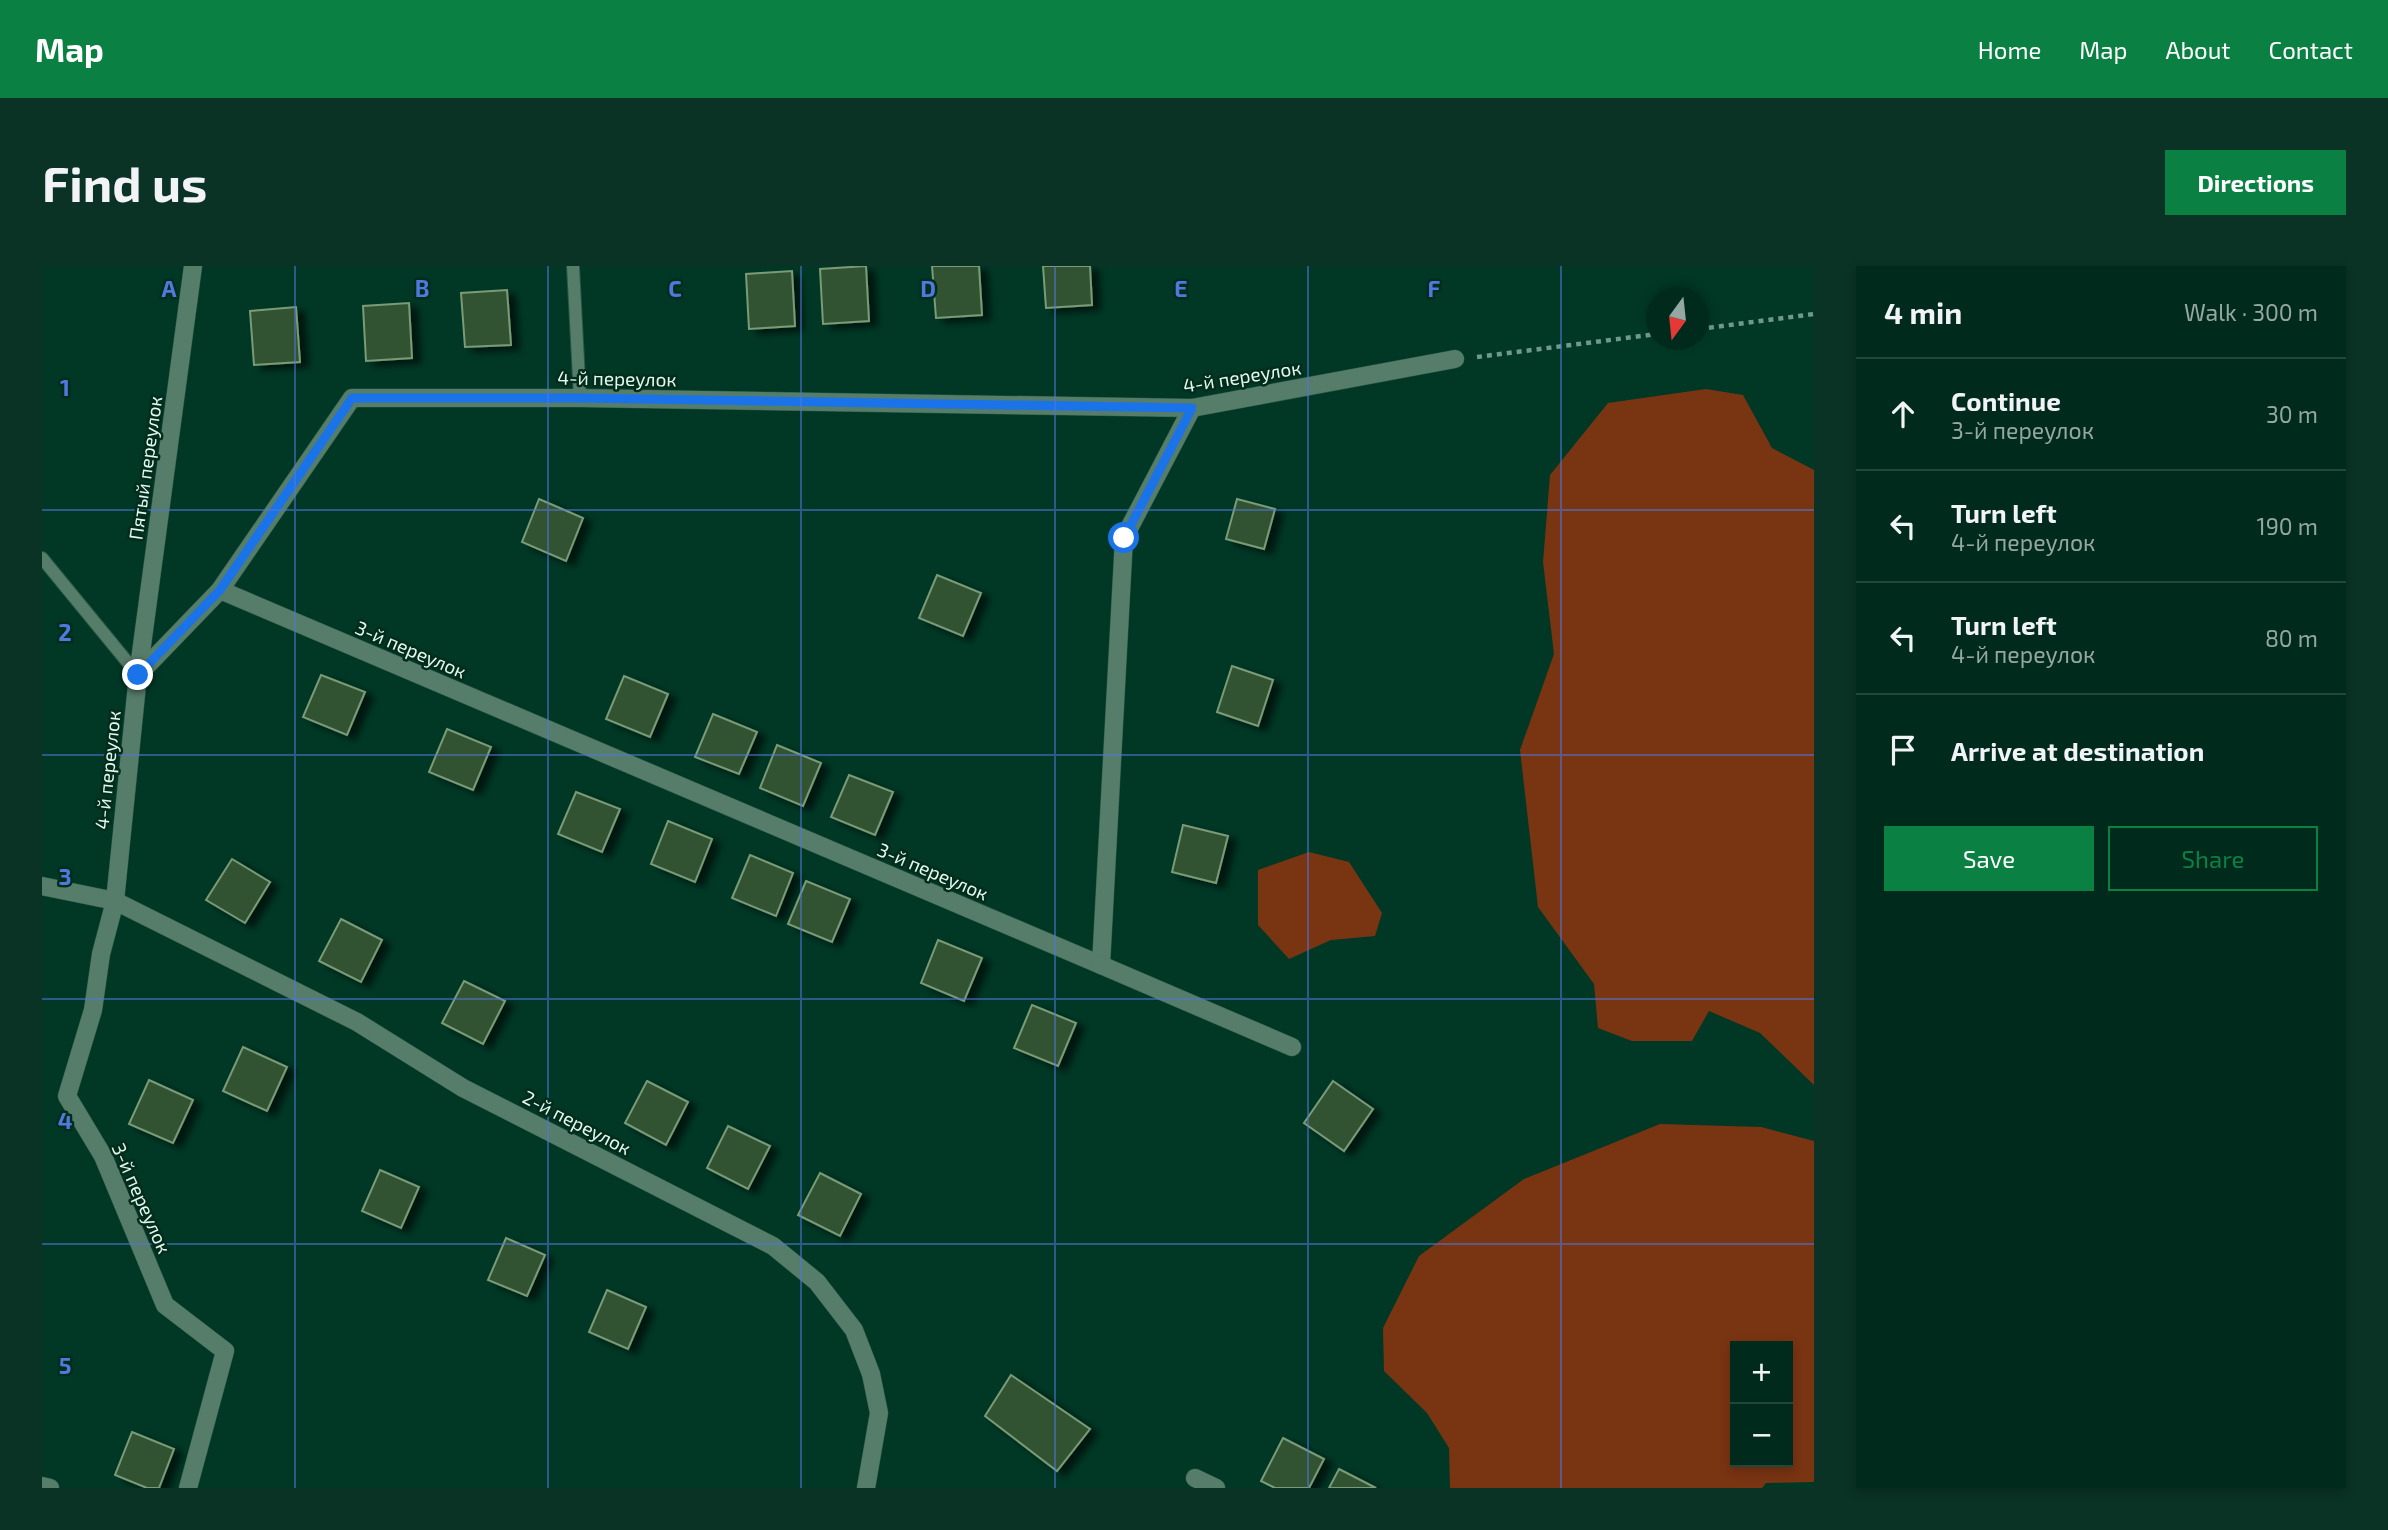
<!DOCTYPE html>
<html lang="en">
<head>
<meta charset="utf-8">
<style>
	:root { --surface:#002a1c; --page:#0a3225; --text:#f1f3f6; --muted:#95a7a3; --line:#22463b; --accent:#0b8043 }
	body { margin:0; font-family:"Exo 2",sans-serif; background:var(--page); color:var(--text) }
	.controls { position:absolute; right:21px; bottom:21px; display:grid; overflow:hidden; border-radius:0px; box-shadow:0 4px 10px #0003 }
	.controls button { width:63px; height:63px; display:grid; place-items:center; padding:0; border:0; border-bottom:2px solid var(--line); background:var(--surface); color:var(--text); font:35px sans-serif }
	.compass { position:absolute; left:1604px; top:21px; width:63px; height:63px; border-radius:50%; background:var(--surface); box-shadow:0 4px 10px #0003; rotate:195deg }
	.stop { position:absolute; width:21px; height:21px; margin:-16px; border:5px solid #1a73e8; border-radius:50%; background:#fff }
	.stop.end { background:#1a73e8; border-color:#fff; box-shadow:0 2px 7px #0008 }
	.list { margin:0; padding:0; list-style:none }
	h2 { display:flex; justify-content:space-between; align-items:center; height:91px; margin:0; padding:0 28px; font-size:30px }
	h2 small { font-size:23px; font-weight:400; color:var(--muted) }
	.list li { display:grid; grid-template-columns:46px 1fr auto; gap:21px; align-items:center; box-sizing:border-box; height:112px; padding:0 28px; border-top:2px solid var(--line) }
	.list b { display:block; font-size:26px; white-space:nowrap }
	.list p { margin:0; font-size:23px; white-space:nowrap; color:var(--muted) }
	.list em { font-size:23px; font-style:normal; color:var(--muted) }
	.actions { display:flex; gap:14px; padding:21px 28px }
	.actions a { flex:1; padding:16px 0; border:2px solid var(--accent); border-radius:0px; text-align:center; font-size:24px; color:var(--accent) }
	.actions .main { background:var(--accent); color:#fff }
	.icon { flex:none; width:38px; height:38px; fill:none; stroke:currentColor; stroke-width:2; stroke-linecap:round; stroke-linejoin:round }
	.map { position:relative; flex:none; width:1772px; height:1222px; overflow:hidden; border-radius:0px }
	header { display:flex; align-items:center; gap:42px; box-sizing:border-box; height:98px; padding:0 35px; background:var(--accent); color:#fff }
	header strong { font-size:33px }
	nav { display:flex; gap:38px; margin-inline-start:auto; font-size:24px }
	.intro { display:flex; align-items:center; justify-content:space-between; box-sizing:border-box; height:168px; padding:0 42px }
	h1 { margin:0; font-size:49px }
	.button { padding:18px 32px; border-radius:0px; background:var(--accent); color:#fff; font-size:24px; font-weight:700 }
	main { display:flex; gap:42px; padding:0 42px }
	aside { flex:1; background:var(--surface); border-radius:0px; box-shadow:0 4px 10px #0003 }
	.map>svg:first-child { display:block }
	.green { fill:#793412; fill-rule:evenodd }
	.building { fill:#335232; stroke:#799b77; stroke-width:2; filter:url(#shadow) }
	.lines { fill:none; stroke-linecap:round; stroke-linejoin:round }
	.service-casing { stroke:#245745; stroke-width:14 }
	.minor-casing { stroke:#245745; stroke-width:19 }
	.path { stroke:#709989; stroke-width:4.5; stroke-dasharray:5 5; stroke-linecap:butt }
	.service { stroke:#567c6a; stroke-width:12 }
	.minor { stroke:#567c6a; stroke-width:18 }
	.route { stroke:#1a73e8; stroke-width:9 }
	.grid { fill:none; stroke:#4e79dd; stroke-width:2; stroke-opacity:0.55 }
	.labels { text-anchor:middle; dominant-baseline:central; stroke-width:5; stroke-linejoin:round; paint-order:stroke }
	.street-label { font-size:19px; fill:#e0faed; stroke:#042c1d }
	.grid-label { font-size:23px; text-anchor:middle; font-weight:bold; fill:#4e79dd; stroke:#042c1d; stroke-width:5; stroke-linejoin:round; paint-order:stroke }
</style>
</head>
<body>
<header>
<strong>Map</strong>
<nav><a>Home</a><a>Map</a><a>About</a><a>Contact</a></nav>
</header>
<div class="intro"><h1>Find us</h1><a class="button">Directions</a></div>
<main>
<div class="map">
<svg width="1772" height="1222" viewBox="0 0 1772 1222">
	<defs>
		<filter id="shadow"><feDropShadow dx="8" dy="4.5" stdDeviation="3.5" flood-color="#0009"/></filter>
	</defs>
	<rect width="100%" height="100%" fill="#003825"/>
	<g class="green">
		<polygon points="1664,123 1701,129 1730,182 1772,204 1772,819 1718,767 1667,745 1650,775 1590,775 1556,762 1552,718 1496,641 1478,484 1512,388 1501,296 1508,209 1566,137"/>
		<polygon points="1267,586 1307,596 1340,647 1333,670 1289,674 1247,693 1216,659 1216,604"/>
		<path d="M 1618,858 L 1719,861 L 1772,875 L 1772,1216 L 1724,1217 L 1720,1222 L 1408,1222 L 1407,1182 L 1385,1147 L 1342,1105 L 1341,1062 L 1377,990 L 1482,913 ZM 1746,1080 L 1746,1196 L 1693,1196 L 1693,1080 Z"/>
	</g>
	<g class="building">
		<polygon points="824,0 827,55 781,58 778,3"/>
		<polygon points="890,0 937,0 940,49 894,52"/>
		<polygon points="1001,0 1048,0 1050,39 1004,42"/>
		<polygon points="750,5 753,60 707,63 704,8"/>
		<polygon points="465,24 469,79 423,81 419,27"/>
		<polygon points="367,37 370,92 324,95 321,40"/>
		<polygon points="254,41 258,96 212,99 208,45"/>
		<polygon points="497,233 541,252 524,295 480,276"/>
		<polygon points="1195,233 1233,243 1222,283 1184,273"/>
		<polygon points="895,309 939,327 921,370 877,352"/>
		<polygon points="1190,400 1231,414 1216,460 1175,446"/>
		<polygon points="279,409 323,426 305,469 261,451"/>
		<polygon points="582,410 626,428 608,471 564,453"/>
		<polygon points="671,448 715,466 697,508 653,491"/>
		<polygon points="405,463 449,481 431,524 387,506"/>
		<polygon points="735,479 779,497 761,540 718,522"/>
		<polygon points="807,509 851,526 833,569 789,551"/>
		<polygon points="534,526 578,543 560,586 516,568"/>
		<polygon points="626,555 670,573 653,616 609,598"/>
		<polygon points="1141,559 1186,570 1174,617 1130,606"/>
		<polygon points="708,589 751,607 734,650 690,632"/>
		<polygon points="190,593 228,616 203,657 164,634"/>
		<polygon points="764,615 808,633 790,676 746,658"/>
		<polygon points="299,653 340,674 319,716 277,695"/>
		<polygon points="896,674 940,692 922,735 879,717"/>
		<polygon points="422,715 463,735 441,778 400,757"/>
		<polygon points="990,739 1034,757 1016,800 972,782"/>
		<polygon points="201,781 245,801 225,845 181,825"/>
		<polygon points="107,814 151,834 131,877 87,858"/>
		<polygon points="605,815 646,836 624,879 583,857"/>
		<polygon points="1291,815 1331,843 1302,885 1262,857"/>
		<polygon points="686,860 728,880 706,923 665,902"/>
		<polygon points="338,904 377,921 359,962 320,945"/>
		<polygon points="778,907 819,928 798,970 756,949"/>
		<polygon points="464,972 503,989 485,1030 446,1014"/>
		<polygon points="565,1024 604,1041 586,1083 547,1066"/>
		<polygon points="969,1109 1048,1163 1015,1205 943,1150"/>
		<polygon points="90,1166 132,1183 117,1222 105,1222 73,1209"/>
		<polygon points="1241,1172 1282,1193 1267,1222 1233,1222 1219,1215"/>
		<polygon points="1297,1203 1334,1222 1287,1222"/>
	</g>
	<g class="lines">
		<defs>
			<g id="service">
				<polyline points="531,0 538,132"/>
				<polyline points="0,292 96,409"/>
			</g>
			<g id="minor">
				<polyline points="178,324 1059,699 1082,272 1150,142"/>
				<polyline points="96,409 151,0"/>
				<polyline points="0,620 73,635 315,756 421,822 731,980 775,1016 812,1064 829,1108 837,1147 824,1222"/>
				<polyline points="1059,699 1250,781"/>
				<polyline points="1153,1212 1174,1222"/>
				<polyline points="0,1220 8,1222"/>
				<polyline points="146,1222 183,1085 123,1039 61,890 25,830 51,744 59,688 73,635 96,409 178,324 310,132 538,132 1150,142 1413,93"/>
			</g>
		</defs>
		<use href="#service" class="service-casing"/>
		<use href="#minor" class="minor-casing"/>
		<g class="path">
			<polyline points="1657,63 1772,48"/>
			<polyline points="1435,91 1615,68"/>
		</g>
		<use href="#service" class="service"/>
		<use href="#minor" class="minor"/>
	</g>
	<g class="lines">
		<polyline class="route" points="96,409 178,324 310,132 538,132 1150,142 1082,272"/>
	</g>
	<path class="grid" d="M 253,0 L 253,1222M 506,0 L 506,1222M 759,0 L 759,1222M 1013,0 L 1013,1222M 1266,0 L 1266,1222M 1519,0 L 1519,1222M 0,244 L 1772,244M 0,489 L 1772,489M 0,733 L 1772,733M 0,978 L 1772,978"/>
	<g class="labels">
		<g class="street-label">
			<text transform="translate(1200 110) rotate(-9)">4-й переулок</text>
			<text transform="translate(575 112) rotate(1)">4-й переулок</text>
			<text transform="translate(103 202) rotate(-82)">Пятый переулок</text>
			<text transform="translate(369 383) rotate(23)">3-й переулок</text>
			<text transform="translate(65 504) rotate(-84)">4-й переулок</text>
			<text transform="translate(891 605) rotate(23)">3-й переулок</text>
			<text transform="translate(535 856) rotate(27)">2-й переулок</text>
			<text transform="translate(100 932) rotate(66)">3-й переулок</text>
		</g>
	</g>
	<g class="grid-label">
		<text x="127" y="31">A</text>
		<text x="380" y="31">B</text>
		<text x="633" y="31">C</text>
		<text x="886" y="31">D</text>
		<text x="1139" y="31">E</text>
		<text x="1392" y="31">F</text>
		<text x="23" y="130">1</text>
		<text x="23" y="375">2</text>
		<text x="23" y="619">3</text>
		<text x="23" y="863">4</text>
		<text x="23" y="1108">5</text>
	</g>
</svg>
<div class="controls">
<button>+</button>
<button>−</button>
</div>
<svg class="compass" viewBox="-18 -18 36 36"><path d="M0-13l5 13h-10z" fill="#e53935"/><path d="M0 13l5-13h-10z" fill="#95a7a3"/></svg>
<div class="stop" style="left:1082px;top:272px"></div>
<div class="stop end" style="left:96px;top:409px"></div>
</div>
<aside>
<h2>4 min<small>Walk · 300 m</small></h2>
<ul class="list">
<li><svg class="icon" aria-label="ahead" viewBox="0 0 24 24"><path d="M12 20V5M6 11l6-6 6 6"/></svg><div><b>Continue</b><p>3-й переулок</p></div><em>30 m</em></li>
<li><svg class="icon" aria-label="left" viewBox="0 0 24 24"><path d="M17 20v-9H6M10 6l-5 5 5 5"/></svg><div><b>Turn left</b><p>4-й переулок</p></div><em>190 m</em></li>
<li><svg class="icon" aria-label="left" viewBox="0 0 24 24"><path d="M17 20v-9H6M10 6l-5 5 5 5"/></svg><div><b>Turn left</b><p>4-й переулок</p></div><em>80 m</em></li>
<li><svg class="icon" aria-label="arrive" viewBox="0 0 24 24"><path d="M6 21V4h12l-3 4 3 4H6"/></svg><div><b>Arrive at destination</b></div></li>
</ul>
<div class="actions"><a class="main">Save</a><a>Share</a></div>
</aside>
</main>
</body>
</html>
